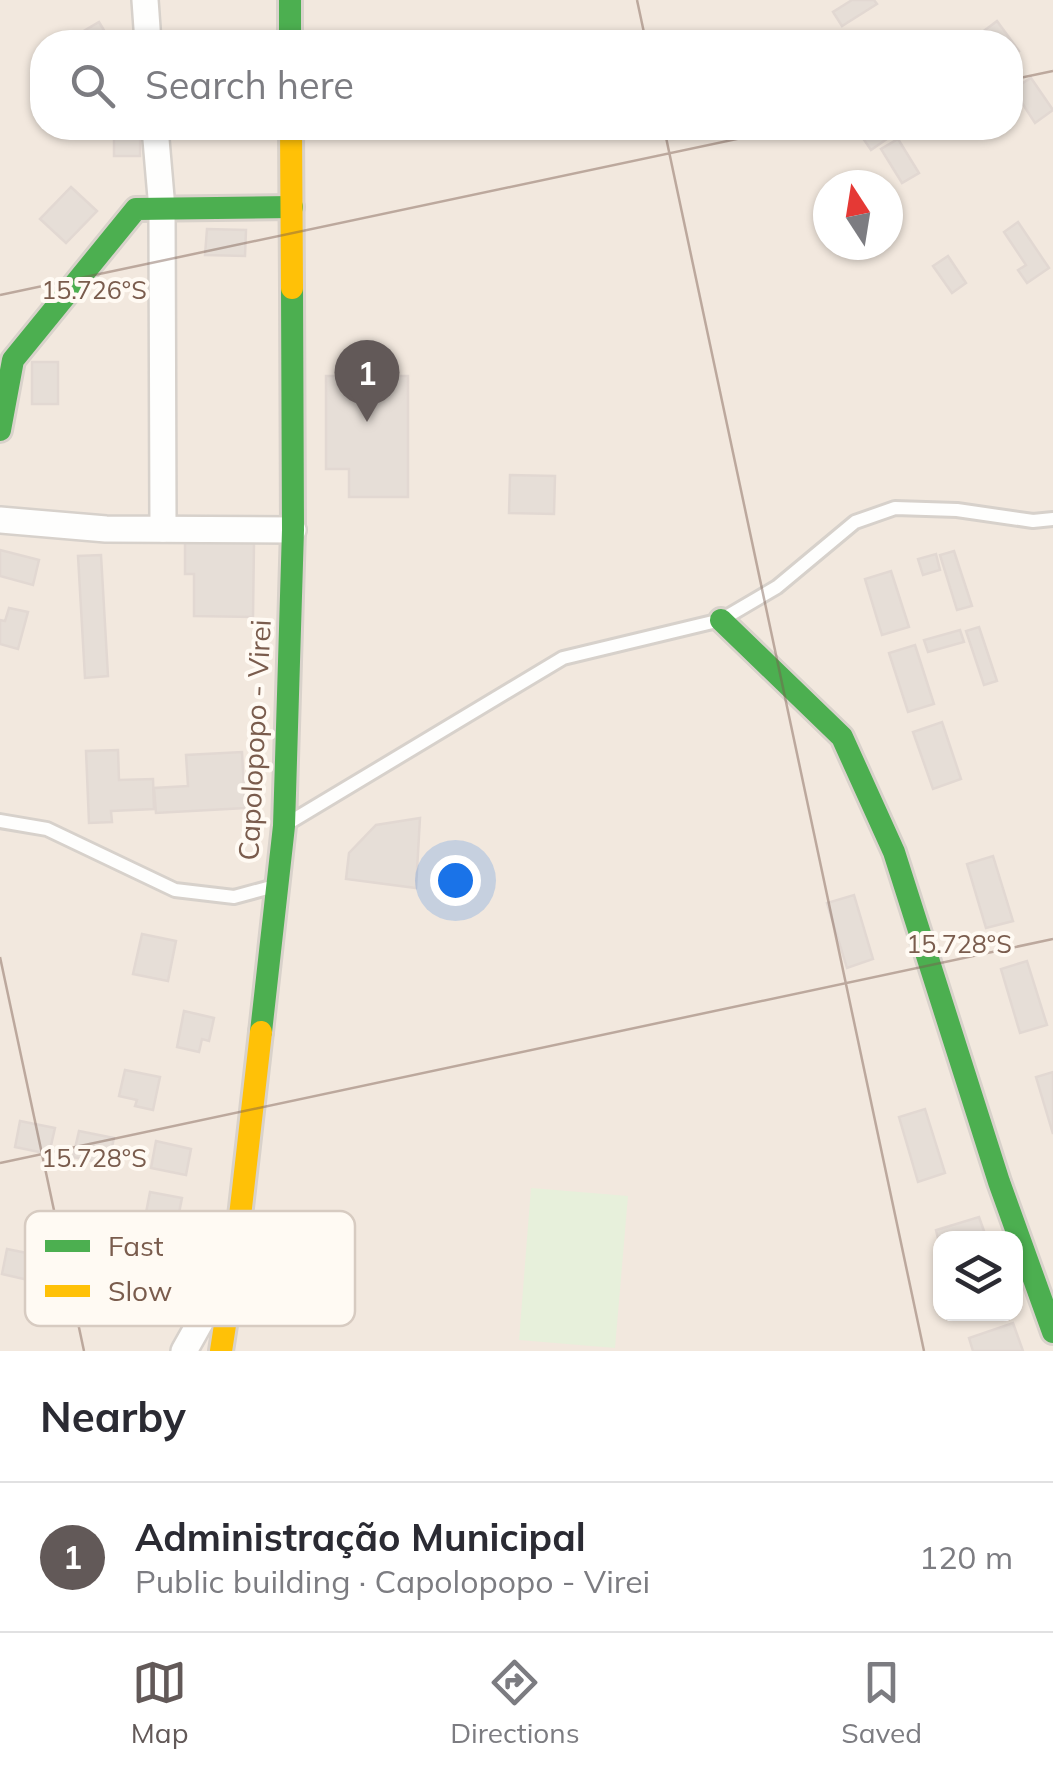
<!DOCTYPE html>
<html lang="en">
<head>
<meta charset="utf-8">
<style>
	:root { --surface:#fff; --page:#f7f7f7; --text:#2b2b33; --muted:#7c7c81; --line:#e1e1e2; --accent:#625958 }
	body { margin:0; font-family:Mulish,sans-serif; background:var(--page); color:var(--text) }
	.controls { position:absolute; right:30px; bottom:30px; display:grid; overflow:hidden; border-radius:20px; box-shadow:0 2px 8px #0004 }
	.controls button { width:90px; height:90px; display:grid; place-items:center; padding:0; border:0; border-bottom:2px solid var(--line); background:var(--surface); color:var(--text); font:50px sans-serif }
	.compass { position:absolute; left:813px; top:170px; width:90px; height:90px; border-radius:50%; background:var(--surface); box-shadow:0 2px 8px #0004; rotate:348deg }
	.you { position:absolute; left:455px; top:880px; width:35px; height:35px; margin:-25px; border:8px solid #fff; border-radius:50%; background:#1a73e8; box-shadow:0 0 0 15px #1a73e833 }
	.badge { display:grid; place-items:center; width:65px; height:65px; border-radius:50%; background:var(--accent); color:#fff; font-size:32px; font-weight:700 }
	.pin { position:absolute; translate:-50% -82px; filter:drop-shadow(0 2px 5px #0008) }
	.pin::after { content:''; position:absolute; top:52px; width:35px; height:30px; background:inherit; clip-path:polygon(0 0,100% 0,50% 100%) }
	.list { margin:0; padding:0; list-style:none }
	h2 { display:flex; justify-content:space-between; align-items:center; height:130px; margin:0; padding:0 40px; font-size:42px }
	h2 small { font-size:32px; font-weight:400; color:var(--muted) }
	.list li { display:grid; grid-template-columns:65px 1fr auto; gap:30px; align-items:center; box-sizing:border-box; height:150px; padding:0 40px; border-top:2px solid var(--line) }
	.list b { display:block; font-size:38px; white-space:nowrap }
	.list p { margin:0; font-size:32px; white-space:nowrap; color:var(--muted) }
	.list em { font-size:32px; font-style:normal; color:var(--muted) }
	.icon { flex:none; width:55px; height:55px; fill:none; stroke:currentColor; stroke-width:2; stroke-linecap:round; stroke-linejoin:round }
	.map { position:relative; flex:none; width:1053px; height:1351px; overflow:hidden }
	.search { position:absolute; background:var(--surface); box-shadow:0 2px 8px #0004; left:30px; right:30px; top:30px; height:110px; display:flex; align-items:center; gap:25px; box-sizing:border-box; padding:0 35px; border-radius:40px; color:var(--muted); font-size:38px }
	.sheet { height:280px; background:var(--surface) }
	nav { display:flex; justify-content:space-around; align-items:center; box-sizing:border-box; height:140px; border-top:2px solid var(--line); background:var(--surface); font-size:28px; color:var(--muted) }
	nav a { display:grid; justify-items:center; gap:5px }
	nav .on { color:var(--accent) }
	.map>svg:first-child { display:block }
	.residential { fill:#f2e8de; fill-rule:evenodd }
	.green { fill:#e7f0db }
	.building { fill:#e6ded7; stroke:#e2d8d2; stroke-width:2.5 }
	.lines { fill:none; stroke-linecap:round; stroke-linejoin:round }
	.lane-casing { stroke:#d7d1cb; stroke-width:18 }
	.street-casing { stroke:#d7d1cb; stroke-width:30 }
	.fast-casing { stroke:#d9d2cb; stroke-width:28 }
	.slow-casing { stroke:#d9d2cb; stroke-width:28 }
	.lane { stroke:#fefefd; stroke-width:12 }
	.street { stroke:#fefefd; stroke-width:25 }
	.fast { stroke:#4caf50; stroke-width:22 }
	.slow { stroke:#ffc107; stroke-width:22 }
	.ticks { fill:none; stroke:#7a5c4d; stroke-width:2.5; stroke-opacity:0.45 }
	.labels { text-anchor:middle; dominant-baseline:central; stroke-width:8; stroke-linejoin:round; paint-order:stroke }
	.street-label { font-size:28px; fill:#7a5c4d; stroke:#fffaf3 }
	.key { fill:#fffaf3; stroke:#d7cbc1; stroke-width:2.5 }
	.key-label { font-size:28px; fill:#7a5c4d }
	.ticks-label { font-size:25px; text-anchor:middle; fill:#7a5c4d; stroke:#fffaf3; stroke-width:8; stroke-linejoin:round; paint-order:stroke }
</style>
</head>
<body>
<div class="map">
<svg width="1053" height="1351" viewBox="0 0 1053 1351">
	<rect width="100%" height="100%" fill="#f9f5f0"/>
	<path class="residential" d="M 0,0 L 1053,0 L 1053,1351 L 0,1351 ZM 42,42 L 1010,42 L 1010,128 L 42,128 ZM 828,185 L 888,185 L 888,245 L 828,245 ZM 940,1238 L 1016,1238 L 1016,1314 L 940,1314 Z"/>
	<polygon class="green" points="531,1188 628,1196 615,1348 519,1340"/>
	<g class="building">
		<polygon points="852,0 874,0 877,4 842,26 833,12"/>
		<polygon points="997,21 1019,51 1010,56 1010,42 981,42 977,36"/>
		<polygon points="99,22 111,42 81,42 77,35"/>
		<polygon points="1031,78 1053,110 1035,123 1013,89"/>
		<rect x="114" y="128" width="26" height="28"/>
		<polygon points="856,128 894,128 897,132 871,150"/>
		<polygon points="898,139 919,173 902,183 881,149"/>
		<polygon points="71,187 97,211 66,243 40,219"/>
		<polygon points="1018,222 1049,268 1027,283 1018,270 1026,265 1004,232"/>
		<polygon points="207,229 246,230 245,256 205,255"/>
		<polygon points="948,256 966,283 952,293 933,266"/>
		<rect x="32" y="362" width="26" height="42"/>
		<polygon points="326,376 408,376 408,497 349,497 349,469 326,469"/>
		<polygon points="510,475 555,476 554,514 509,513"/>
		<polygon points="185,542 254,543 253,617 194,616 194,574 185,574"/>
		<polygon points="0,550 39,560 33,585 0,576"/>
		<polygon points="954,551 972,606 957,610 940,555"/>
		<polygon points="936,554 940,570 923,575 918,559"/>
		<polygon points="101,555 108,676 85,678 78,556"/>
		<polygon points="891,571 909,627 882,635 865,579"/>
		<polygon points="9,608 28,612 18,649 0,644 0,620 5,621"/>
		<polygon points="979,627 997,681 984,685 966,631"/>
		<polygon points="960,630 964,642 928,652 924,640"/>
		<polygon points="915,645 934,704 908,712 889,653"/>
		<polygon points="942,722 961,779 933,789 913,732"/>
		<polygon points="118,750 119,780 153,779 154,809 111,811 112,822 89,823 86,751"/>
		<polygon points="242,752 245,808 156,813 154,788 188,786 186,755"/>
		<polygon points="420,818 416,888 346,879 349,853 376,825"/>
		<polygon points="993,856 1013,921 986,928 967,864"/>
		<polygon points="854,895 873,959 847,968 827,903"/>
		<polygon points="142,934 176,941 168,981 133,974"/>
		<polygon points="1027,961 1047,1025 1020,1033 1001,969"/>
		<polygon points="184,1011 214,1018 209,1041 202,1039 199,1052 177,1047"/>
		<polygon points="125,1070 160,1077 153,1110 135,1106 137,1100 119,1096"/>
		<polygon points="1053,1072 1053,1134 1036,1077"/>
		<polygon points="925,1109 945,1173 918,1182 899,1117"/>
		<polygon points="20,1121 55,1128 49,1154 15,1147"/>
		<polygon points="79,1131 114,1138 108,1164 73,1157"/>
		<polygon points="156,1141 191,1149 186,1175 151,1168"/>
		<polygon points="150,1192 182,1198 178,1218 162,1215 160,1221 145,1218"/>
		<polygon points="979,1217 985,1234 971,1238 940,1238 940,1247 936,1230"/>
		<polygon points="7,1249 42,1256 37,1282 2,1274"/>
		<polygon points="1013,1323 1023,1351 973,1351 969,1338"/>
	</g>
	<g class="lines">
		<defs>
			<g id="lane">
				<polyline points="0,821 47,829 175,890 234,897 271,887"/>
				<polyline points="290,822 563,658 721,620 777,587 855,522 895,508 957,510 1033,521 1053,519"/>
			</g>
			<g id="street">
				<polyline points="145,0 148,42"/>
				<polyline points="155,128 162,209 163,529"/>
				<polyline points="0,520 106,529 293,530"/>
				<polyline points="184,1351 225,1278"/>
			</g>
			<g id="fast">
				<polyline points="290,0 290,42"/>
				<polyline points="0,430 13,360 136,209 292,207"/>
				<polyline points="721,620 842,737 894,852 999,1182 1053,1332"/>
				<polyline points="261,1032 284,826 293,530 292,288"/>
			</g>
			<g id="slow">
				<polyline points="291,128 292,288"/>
				<polyline points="221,1351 235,1260 261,1032"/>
			</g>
		</defs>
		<use href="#lane" class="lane-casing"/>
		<use href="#street" class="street-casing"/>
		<use href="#fast" class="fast-casing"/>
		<use href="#slow" class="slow-casing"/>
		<use href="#lane" class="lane"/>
		<use href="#street" class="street"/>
		<use href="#fast" class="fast"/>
		<use href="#slow" class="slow"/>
	</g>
	<path class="ticks" d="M 637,0 L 646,42M 1010,80 L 1053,71M 664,128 L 924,1351M 0,295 L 789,128M 0,957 L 84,1351M 0,1163 L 1053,939"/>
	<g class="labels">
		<g class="street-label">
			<text transform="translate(254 740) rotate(-87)">Capolopopo - Virei</text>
		</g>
	</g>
	<rect x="25" y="1211" width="330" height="115" rx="15" class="key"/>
	<rect x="45" y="1240" width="45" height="12" fill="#4caf50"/>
	<rect x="45" y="1285" width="45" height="12" fill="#ffc107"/>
	<g class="key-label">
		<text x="108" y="1256">Fast</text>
		<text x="108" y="1301">Slow</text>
	</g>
	<g class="ticks-label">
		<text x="94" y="299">15.726°S</text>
		<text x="959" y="953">15.728°S</text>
		<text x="94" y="1167">15.728°S</text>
	</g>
</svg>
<div class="controls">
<button><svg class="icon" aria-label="layers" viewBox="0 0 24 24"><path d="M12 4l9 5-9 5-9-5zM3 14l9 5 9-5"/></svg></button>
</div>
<svg class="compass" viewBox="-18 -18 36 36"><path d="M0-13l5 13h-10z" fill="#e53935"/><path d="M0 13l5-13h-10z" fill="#7c7c81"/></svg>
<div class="you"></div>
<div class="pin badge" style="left:367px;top:422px">1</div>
<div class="search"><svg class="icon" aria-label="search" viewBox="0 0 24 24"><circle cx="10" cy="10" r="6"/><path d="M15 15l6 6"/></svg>Search here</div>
</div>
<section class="sheet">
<h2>Nearby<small></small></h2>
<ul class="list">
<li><span class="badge">1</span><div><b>Administração Municipal</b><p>Public building · Capolopopo - Virei</p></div><em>120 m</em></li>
</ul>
</section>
<nav>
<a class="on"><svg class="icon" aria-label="map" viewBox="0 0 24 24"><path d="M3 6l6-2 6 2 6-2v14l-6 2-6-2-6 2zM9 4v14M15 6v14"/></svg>Map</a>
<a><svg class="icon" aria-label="directions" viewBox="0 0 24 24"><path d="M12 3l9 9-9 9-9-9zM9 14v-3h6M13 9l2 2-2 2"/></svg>Directions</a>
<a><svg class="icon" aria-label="saved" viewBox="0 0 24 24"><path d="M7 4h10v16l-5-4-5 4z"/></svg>Saved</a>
</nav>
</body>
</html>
